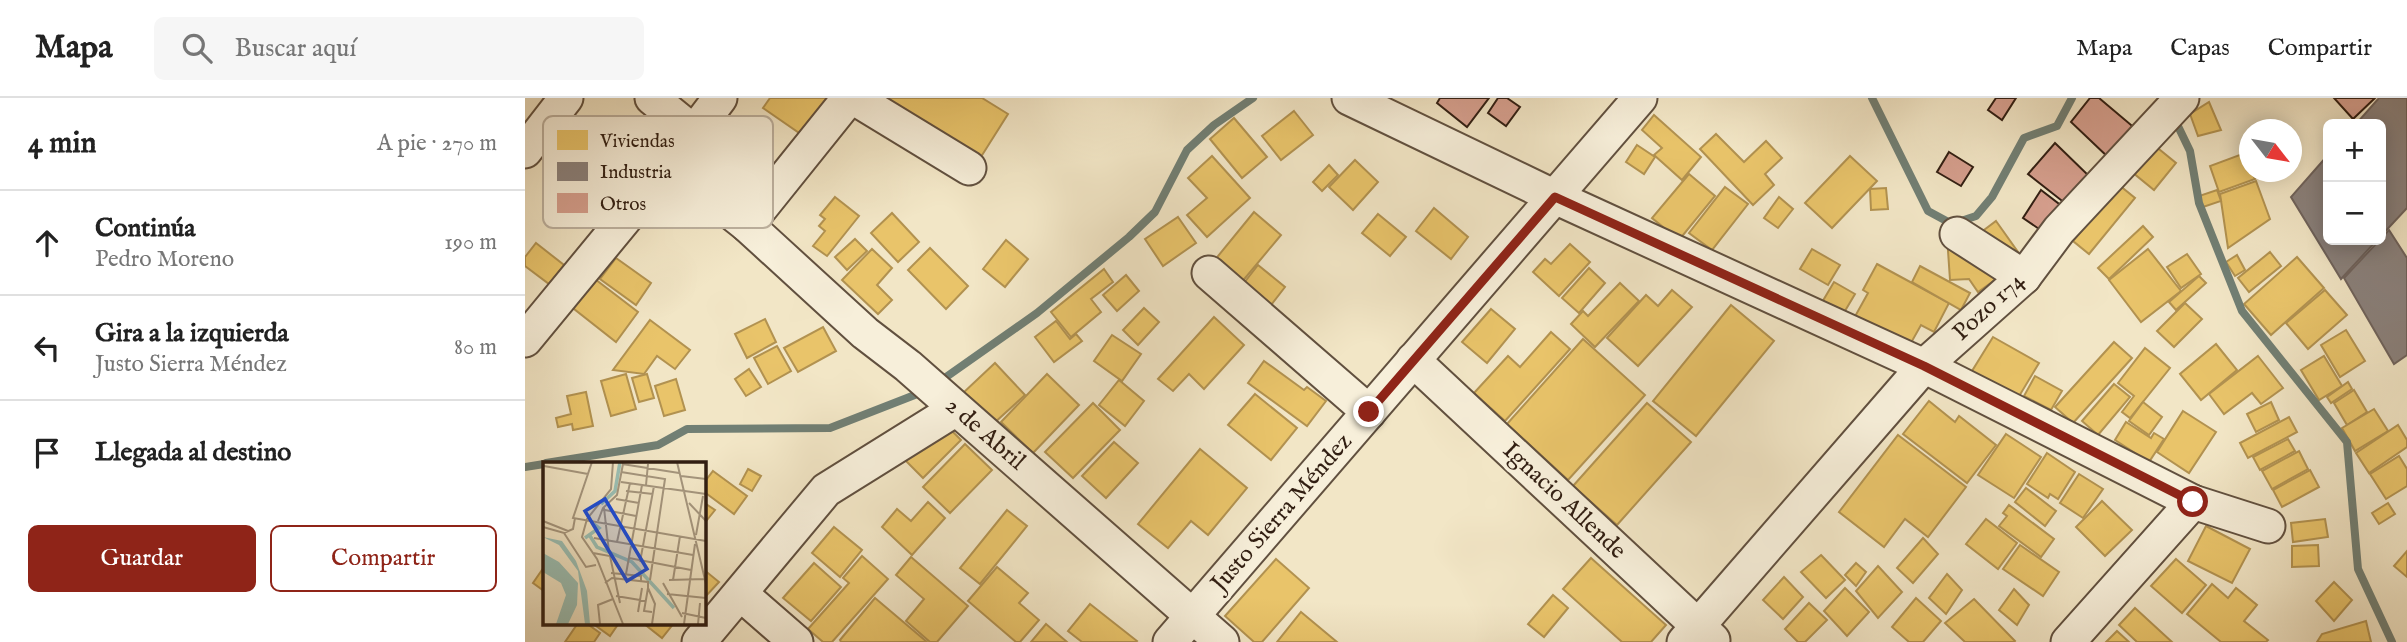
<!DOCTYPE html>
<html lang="es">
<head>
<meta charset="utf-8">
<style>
	:root { --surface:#fff; --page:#f6f6f6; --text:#222; --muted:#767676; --line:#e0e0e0; --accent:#8f2418 }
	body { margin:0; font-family:"IM FELL English",serif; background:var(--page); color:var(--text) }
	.controls { position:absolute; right:21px; top:21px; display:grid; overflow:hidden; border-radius:10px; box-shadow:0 4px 18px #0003 }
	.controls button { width:63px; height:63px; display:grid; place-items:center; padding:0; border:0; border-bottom:2px solid var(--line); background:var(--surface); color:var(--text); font:35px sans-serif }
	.compass { position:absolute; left:1714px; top:21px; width:63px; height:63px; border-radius:50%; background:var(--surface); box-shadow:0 4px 18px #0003; rotate:121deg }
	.stop { position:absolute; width:21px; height:21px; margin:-16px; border:5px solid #8f2418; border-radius:50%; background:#fff }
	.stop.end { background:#8f2418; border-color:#fff; box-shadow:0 2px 7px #0008 }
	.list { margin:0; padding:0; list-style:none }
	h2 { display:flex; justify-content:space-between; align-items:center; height:91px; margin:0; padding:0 28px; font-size:30px }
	h2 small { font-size:23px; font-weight:400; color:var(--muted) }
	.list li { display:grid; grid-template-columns:46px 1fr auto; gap:21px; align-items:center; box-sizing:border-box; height:105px; padding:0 28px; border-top:2px solid var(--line) }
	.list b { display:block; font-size:26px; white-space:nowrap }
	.list p { margin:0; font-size:23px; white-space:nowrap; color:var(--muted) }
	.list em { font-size:23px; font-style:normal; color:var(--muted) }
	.actions { display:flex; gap:14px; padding:21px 28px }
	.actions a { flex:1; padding:16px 0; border:2px solid var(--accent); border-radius:10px; text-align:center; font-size:24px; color:var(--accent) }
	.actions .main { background:var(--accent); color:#fff }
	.icon { flex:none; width:38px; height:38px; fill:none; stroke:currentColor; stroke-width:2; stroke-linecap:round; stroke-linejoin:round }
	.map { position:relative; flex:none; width:1882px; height:544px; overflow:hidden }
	header { display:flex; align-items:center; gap:42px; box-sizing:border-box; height:98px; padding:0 35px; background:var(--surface); border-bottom:2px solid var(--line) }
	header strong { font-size:33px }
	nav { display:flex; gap:38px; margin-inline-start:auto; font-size:24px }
	.search { width:490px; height:63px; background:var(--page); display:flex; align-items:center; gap:18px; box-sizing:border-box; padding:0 24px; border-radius:10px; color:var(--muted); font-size:26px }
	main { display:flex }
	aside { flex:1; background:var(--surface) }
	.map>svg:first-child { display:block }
	.homes { fill:#e9c46a; stroke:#b29250; stroke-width:2 }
	.industry { fill:#8a817c; stroke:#6f635c; stroke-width:2 }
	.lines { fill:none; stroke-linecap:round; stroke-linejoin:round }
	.stream { stroke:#717f74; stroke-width:8 }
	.building { fill:#d69f8e; stroke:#311e12; stroke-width:2 }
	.minor-casing { stroke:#61503f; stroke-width:37 }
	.minor { stroke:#f7efda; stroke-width:33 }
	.route { stroke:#8f2418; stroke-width:9 }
	.labels { text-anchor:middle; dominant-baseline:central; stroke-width:7; stroke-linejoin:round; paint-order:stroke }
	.street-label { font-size:24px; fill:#311e12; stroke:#f7efda }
	.inset-river { fill:none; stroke:#9bc0b5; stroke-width:3.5 }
	.inset-road { fill:none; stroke:#a5967e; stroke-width:2 }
	.view { fill:#1d4ed8; fill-opacity:0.15; stroke:#1d4ed8; stroke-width:3.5 }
	.inset-edge { fill:none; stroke:#311e12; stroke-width:3.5 }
	.key { fill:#f7efda; stroke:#bcb09e; stroke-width:2 }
	.key-label { font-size:19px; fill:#311e12 }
</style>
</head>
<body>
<header>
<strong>Mapa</strong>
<div class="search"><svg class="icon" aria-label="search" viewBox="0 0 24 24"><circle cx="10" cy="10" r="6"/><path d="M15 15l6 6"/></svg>Buscar aquí</div>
<nav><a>Mapa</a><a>Capas</a><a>Compartir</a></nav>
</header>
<main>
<aside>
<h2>4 min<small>A pie · 270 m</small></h2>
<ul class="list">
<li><svg class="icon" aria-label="ahead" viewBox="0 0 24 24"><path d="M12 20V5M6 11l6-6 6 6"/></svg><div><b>Continúa</b><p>Pedro Moreno</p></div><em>190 m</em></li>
<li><svg class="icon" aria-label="left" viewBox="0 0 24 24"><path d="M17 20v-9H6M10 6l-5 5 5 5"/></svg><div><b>Gira a la izquierda</b><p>Justo Sierra Méndez</p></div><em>80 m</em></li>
<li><svg class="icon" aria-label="arrive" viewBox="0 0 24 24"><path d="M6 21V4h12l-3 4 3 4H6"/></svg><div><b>Llegada al destino</b></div></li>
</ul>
<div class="actions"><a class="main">Guardar</a><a>Compartir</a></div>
</aside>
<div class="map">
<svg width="1882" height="544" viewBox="0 0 1882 544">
	<rect width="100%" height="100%" fill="#f2e6c6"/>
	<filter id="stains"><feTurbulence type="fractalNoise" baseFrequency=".00286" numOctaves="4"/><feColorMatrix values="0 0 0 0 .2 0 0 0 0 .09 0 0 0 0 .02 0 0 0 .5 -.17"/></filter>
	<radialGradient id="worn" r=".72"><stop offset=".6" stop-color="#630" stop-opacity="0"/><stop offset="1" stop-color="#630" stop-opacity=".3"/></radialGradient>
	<g class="homes">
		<polygon points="245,0 304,0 280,39 238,10"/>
		<polygon points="336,0 457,0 483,16 449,70"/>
		<polygon points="1684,4 1696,32 1673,38 1665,16"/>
		<polygon points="769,13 788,37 756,62 737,38"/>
		<polygon points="1129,17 1176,59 1157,82 1129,57 1137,50 1117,32"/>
		<polygon points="709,20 742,59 717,80 685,41"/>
		<polygon points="1191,36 1219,64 1241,43 1257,60 1240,76 1249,87 1228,107 1175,51"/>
		<polygon points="1112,47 1130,59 1119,76 1101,64"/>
		<polygon points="1629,47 1651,65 1629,92 1607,74"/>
		<polygon points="1720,55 1724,74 1727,74 1730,81 1694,94 1685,68"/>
		<polygon points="687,58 725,100 682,139 662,117 682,100 663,80"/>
		<polygon points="1325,58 1352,83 1307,130 1280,105"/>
		<polygon points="830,62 853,84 828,112 804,89"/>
		<polygon points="804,67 813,77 797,93 788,84"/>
		<polygon points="1164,76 1190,98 1154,142 1127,120"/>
		<polygon points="1731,83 1745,121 1703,150 1695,96"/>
		<polygon points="1594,87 1610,100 1564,156 1548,143"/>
		<polygon points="1200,89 1223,106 1187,152 1164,135"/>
		<polygon points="1361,90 1363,111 1346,112 1345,91"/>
		<polygon points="1692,92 1696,103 1678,109 1674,98"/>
		<polygon points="310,99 334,118 302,158 288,148 300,133 294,128 300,121 295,117"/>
		<polygon points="1254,99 1268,111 1253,130 1239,120"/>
		<polygon points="909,110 943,139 926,161 891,133"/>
		<polygon points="729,114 756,137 716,185 689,163"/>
		<polygon points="367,115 394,144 373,164 346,135"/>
		<polygon points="853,116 881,139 865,158 837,135"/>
		<polygon points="653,119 671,145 638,168 620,141"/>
		<polygon points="1471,123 1498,161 1451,138"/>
		<polygon points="1618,128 1628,139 1584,181 1573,170"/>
		<polygon points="1422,138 1477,177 1453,194 1444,181 1425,182"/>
		<polygon points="330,141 342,153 322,172 310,159"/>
		<polygon points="481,142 503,161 480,189 458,171"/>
		<polygon points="11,145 39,167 24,186 0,168 0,159"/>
		<polygon points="1045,146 1065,164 1034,198 1008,174 1020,161 1026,166"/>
		<polygon points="405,150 443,188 421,211 383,172"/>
		<polygon points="347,151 367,170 352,187 367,202 353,216 317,182"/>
		<polygon points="1287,151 1315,167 1303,187 1275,171"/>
		<polygon points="1623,151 1656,193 1616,224 1584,182"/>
		<polygon points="1745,154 1756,168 1724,194 1713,180"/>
		<polygon points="1662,156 1676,176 1656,190 1642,169"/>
		<polygon points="1712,157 1720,172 1710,178 1701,164"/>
		<polygon points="1772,159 1799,190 1746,237 1719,206"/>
		<polygon points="91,160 126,185 111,207 75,181"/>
		<polygon points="1352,166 1424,205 1409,234 1396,227 1382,252 1328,222 1343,195 1338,192"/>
		<polygon points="733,167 760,189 746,207 719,185"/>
		<polygon points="1395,168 1445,195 1436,212 1387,184"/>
		<polygon points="1064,170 1080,185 1054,215 1037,200"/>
		<polygon points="579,171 588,184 566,201 576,214 546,239 526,214"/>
		<polygon points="601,177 614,193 592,213 578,197"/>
		<polygon points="66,178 113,214 91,244 44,207"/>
		<polygon points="1674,178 1681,185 1651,212 1644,204"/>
		<polygon points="1309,184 1330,196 1317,218 1296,206"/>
		<polygon points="1095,185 1114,203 1070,249 1046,226 1058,213 1063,218"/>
		<polygon points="1147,192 1167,209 1113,268 1082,240 1121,197 1133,208"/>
		<polygon points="1800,192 1822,217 1783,251 1761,225"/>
		<polygon points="1660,205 1677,221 1649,249 1632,233"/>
		<polygon points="1206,207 1249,243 1171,338 1128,303"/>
		<polygon points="619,210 634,224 613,247 598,232"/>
		<polygon points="966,211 990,231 962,265 937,244"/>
		<polygon points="689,219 719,247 679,291 664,276 648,293 633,281"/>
		<polygon points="240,221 251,244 222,260 210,236"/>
		<polygon points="125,222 165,252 150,271 132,258 119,276 88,272"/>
		<polygon points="531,223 545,241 551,236 557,243 529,264 510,239"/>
		<polygon points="298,229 311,253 273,274 259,250"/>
		<polygon points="1821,232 1840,263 1815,279 1796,247"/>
		<polygon points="1026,234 1045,251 980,323 949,295 983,258 995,269"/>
		<polygon points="587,237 616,256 597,283 569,263"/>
		<polygon points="1468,239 1514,265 1493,300 1447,273"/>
		<polygon points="1058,241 1120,297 1043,382 982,326"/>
		<polygon points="1589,244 1607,260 1548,325 1530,309"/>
		<polygon points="1691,246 1712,272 1676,302 1655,276"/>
		<polygon points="252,248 266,273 243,286 229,260"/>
		<polygon points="1620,250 1645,270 1605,320 1597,314 1609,298 1593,285"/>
		<polygon points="1733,258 1758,290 1736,306 1727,295 1699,316 1684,296"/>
		<polygon points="1799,258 1817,288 1794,302 1776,272"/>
		<polygon points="739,263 779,292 782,289 801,303 782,328 723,285"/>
		<polygon points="470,265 500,297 468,326 438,295"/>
		<polygon points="224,271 236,289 221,298 210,281"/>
		<polygon points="101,276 111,311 86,318 76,283"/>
		<polygon points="122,276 129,300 114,304 107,280"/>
		<polygon points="522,276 554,307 508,355 476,324"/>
		<polygon points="1510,278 1537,293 1526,312 1499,298"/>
		<polygon points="151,281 160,312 139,318 130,288"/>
		<polygon points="594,282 619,303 600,328 574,307"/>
		<polygon points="1823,284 1827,291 1806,305 1802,299"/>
		<polygon points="1589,286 1605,299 1573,337 1557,323"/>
		<polygon points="1829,292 1842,314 1822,327 1809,305"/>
		<polygon points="61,294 68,328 48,332 47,326 33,329 31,320 46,316 42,298"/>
		<polygon points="730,296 772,330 746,362 703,327"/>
		<polygon points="1404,303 1430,324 1434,318 1471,347 1442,385 1378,336"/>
		<polygon points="1618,304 1637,319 1624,337 1604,323"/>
		<polygon points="1746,304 1754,322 1731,334 1722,316"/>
		<polygon points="568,305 595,332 548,380 520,354"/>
		<polygon points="1122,305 1166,344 1092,427 1048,388"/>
		<polygon points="1849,311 1863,333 1830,353 1817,330"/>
		<polygon points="1658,313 1691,334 1664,375 1632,354"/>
		<polygon points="1764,319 1772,334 1723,360 1715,345"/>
		<polygon points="418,324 436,342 398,380 380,362"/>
		<polygon points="1601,324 1626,340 1629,335 1639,341 1624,364 1590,342"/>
		<polygon points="1873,327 1882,342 1882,349 1844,375 1831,355"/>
		<polygon points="1481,336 1516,359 1489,400 1453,377"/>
		<polygon points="1373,337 1441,389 1403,439 1380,421 1359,449 1314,414"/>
		<polygon points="1763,341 1770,353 1735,372 1728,359"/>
		<polygon points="589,344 613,365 581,400 557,378"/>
		<polygon points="440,346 467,372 425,415 398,389"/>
		<polygon points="675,351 722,390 683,437 666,423 643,450 613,426"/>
		<polygon points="1774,353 1783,371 1747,391 1737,373"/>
		<polygon points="1522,355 1550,374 1533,401 1525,396 1523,400 1502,386"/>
		<polygon points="1874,358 1882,371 1882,388 1861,401 1845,376"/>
		<polygon points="223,371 236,378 227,393 215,386"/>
		<polygon points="1785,372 1794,389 1757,409 1748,392"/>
		<polygon points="188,373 222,398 209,416 178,393 178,386"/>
		<polygon points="1554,376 1578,391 1558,420 1535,405"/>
		<polygon points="1501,390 1531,413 1520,428 1490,404"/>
		<polygon points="1577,403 1607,432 1580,458 1551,429"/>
		<polygon points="178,404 190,412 178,427"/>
		<polygon points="403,404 420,420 387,457 357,429 372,411 386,423"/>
		<polygon points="1863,405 1870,416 1854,426 1847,415"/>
		<polygon points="1484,407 1529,441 1516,459 1474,428 1482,418 1478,415"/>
		<polygon points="482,412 502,428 455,486 435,470"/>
		<polygon points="1461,421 1492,445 1473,471 1441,446"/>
		<polygon points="1800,421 1803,439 1768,444 1766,425"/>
		<polygon points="1681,428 1725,451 1707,485 1663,463"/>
		<polygon points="309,429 337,452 315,479 287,455"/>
		<polygon points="1398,440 1413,456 1388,485 1372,470"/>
		<polygon points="1495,447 1534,474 1518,498 1478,471"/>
		<polygon points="1793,447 1794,468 1767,469 1767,448"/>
		<polygon points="1882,453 1882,479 1869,468"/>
		<polygon points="1296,457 1320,482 1301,500 1276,474"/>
		<polygon points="337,458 363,481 307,544 298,544 283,531 324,485 318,480"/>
		<polygon points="386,459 443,508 412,544 405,544 381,523 399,501 371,477"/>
		<polygon points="1066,460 1141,527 1126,544 1097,544 1038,491"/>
		<polygon points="751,461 784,490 737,544 729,544 700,518"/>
		<polygon points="1651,461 1681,487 1657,515 1626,488"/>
		<polygon points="289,465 316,489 286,523 258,500"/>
		<polygon points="1331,465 1341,474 1331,488 1320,477"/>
		<polygon points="1353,468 1377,494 1353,520 1331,493"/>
		<polygon points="19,469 19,493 8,485"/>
		<polygon points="472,469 503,495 494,505 514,522 495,544 491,544 443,503"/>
		<polygon points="178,471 194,484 181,498 178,496"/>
		<polygon points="1422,476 1437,492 1421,516 1404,500"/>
		<polygon points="1259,479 1278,499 1258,521 1238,502"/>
		<polygon points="1809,484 1827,502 1809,523 1791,503"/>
		<polygon points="1687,486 1703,500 1711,490 1732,507 1719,523 1743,542 1741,544 1696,544 1662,516"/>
		<polygon points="1320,490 1344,514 1322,538 1299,513"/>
		<polygon points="1489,491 1504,507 1492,527 1474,512"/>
		<polygon points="1028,497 1043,510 1019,539 1003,526"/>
		<polygon points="350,500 402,544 316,544 315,542"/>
		<polygon points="1391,500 1416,523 1398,544 1384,544 1367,529"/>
		<polygon points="1449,501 1490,543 1489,544 1440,544 1420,525"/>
		<polygon points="1284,505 1302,522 1280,544 1273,544 1260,531"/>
		<polygon points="565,506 612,543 611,544 557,544 543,533"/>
		<polygon points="1610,510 1647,544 1612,544 1594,527"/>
		<polygon points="776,514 812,544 752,544"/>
		<polygon points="1841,523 1846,544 1792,544 1797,536"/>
		<polygon points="53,525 61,525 75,535 69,544 40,544"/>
		<polygon points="67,525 94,525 85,538"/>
		<polygon points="118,525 149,525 137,540"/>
		<polygon points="521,526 542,544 506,544"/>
		<polygon points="1592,533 1604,544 1581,544"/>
	</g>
	<g class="industry">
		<polygon points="1854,0 1882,0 1882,110 1856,138 1856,26 1831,26"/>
		<polygon points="1803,57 1803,142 1852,142 1816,181 1766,99"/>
		<polygon points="1864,132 1882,160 1882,257 1869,266 1819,180"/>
	</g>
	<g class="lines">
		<g class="stream">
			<polyline points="1347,0 1403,113 1427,126 1451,118 1467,99 1499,40 1532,28 1547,0"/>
			<polyline points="1650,22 1665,53 1674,105 1717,213 1822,344 1833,471 1867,544"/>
			<polyline points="414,284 512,215 604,139 630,114 662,52 689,27 728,0"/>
			<polyline points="21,365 133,347 162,331 305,330 400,293"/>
			<polyline points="0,369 19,366"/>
		</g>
	</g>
	<g class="building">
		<polygon points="915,0 964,0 942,29 912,5"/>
		<polygon points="973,0 982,0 995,9 981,28 963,15"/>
		<polygon points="1471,0 1491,0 1477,22 1463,12"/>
		<polygon points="1565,0 1574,0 1612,32 1585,61 1546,24"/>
		<polygon points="1809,0 1850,0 1828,21"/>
		<polygon points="1530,45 1565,79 1541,106 1503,76"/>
		<polygon points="1424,54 1448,69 1436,88 1412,74"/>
		<polygon points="1516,92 1538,109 1517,133 1498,120"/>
	</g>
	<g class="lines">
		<defs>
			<g id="minor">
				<polyline points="127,0 170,35"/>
				<polyline points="329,0 444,70"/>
				<polyline points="824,0 1030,99 1399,268 1668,404 1743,428"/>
				<polyline points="0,53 41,0"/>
				<polyline points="145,66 222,127 340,235 383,268 697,544"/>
				<polyline points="222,127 324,0"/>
				<polyline points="1432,136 1499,179"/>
				<polyline points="684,175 844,314"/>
				<polyline points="0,242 145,66 195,0"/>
				<polyline points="888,262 1188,542"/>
				<polyline points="216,496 271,544"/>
				<polyline points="174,544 301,392 431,311"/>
				<polyline points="645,544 1115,0"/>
				<polyline points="1159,544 1399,268 1499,179 1534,132 1657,0"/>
				<polyline points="1543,544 1668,404"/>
			</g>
		</defs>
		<use href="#minor" class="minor-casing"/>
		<use href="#minor" class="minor"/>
	</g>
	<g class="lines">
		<polyline class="route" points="844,314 1030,99 1399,268 1668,404"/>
	</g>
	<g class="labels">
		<g class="street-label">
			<text transform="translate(1464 209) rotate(-43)">Pozo 174</text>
			<text transform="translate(460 336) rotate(41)">2 de Abril</text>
			<text transform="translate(1039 403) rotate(43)">Ignacio Allende</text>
			<text transform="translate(757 415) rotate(-49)">Justo Sierra Méndez</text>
		</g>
	</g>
	<g transform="translate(18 364)">
		<rect width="163" height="163" fill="#f2e6c6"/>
		<path d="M 0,75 L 19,79 L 33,99 L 44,129 L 47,162 L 42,162 L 35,109 L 16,83 ZM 0,91 L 16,100 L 35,121 L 34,143 L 25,162 L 13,162 L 23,133 L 18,121 L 0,110 Z" fill="#9bc0b5"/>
		<path class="inset-river" d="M 58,42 L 72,29 L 77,0M 47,74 L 54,85 L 89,100 L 131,146M 42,76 L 56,66 L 51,62"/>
		<path class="inset-road" d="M 49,0 L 30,56 L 163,79M 70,0 L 68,27 L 44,57 L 39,75 L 54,97 L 80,162M 134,0 L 163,122M 79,2 L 136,11M 1,4 L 45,12M 78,10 L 122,17 L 107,118M 138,14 L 163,17M 78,20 L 163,32M 103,23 L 105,2M 83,29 L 110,32M 73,37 L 96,41M 146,41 L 163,59M 61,46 L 66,90M 62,48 L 93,54M 0,59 L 25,69M 55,59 L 60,46 L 74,33 L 80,2M 0,65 L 21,71 L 30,67 L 32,56M 21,71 L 43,105 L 53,103M 153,73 L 160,34M 51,76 L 150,93M 74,80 L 87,21M 50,91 L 67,94 L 77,141M 86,96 L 148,108M 97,100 L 111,24M 68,111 L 98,114 L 98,119M 83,112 L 99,23M 126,118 L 162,117M 130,118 L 137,74M 62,121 L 69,116 L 105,120 L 105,126M 120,121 L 139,155M 105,126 L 112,142 L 109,162M 105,126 L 101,149 L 109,150M 124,132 L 163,136M 73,134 L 103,139M 95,150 L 99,126M 139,151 L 163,156M 57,162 L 55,143 L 70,137M 141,162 L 152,82M 155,162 L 157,141"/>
		<path class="view" d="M 62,37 L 104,107 L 84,119 L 42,49 Z"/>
		<rect width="163" height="163" class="inset-edge"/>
	</g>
	<rect x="18" y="18" width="230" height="112" rx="10" class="key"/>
	<rect x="32" y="32" width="31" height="20" fill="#e9c46a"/>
	<rect x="32" y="64" width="31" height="19" fill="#8a817c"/>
	<rect x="32" y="95" width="31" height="20" fill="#d69f8e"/>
	<g class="key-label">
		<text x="75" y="49">Viviendas</text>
		<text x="75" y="80">Industria</text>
		<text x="75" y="112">Otros</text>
	</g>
	<rect width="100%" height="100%" filter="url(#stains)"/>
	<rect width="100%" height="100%" fill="url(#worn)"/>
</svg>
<div class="controls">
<button>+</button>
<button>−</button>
</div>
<svg class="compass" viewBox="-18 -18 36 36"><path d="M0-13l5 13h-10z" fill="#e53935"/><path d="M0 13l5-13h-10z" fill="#767676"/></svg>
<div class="stop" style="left:1668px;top:404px"></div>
<div class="stop end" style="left:844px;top:314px"></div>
</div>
</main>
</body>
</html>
